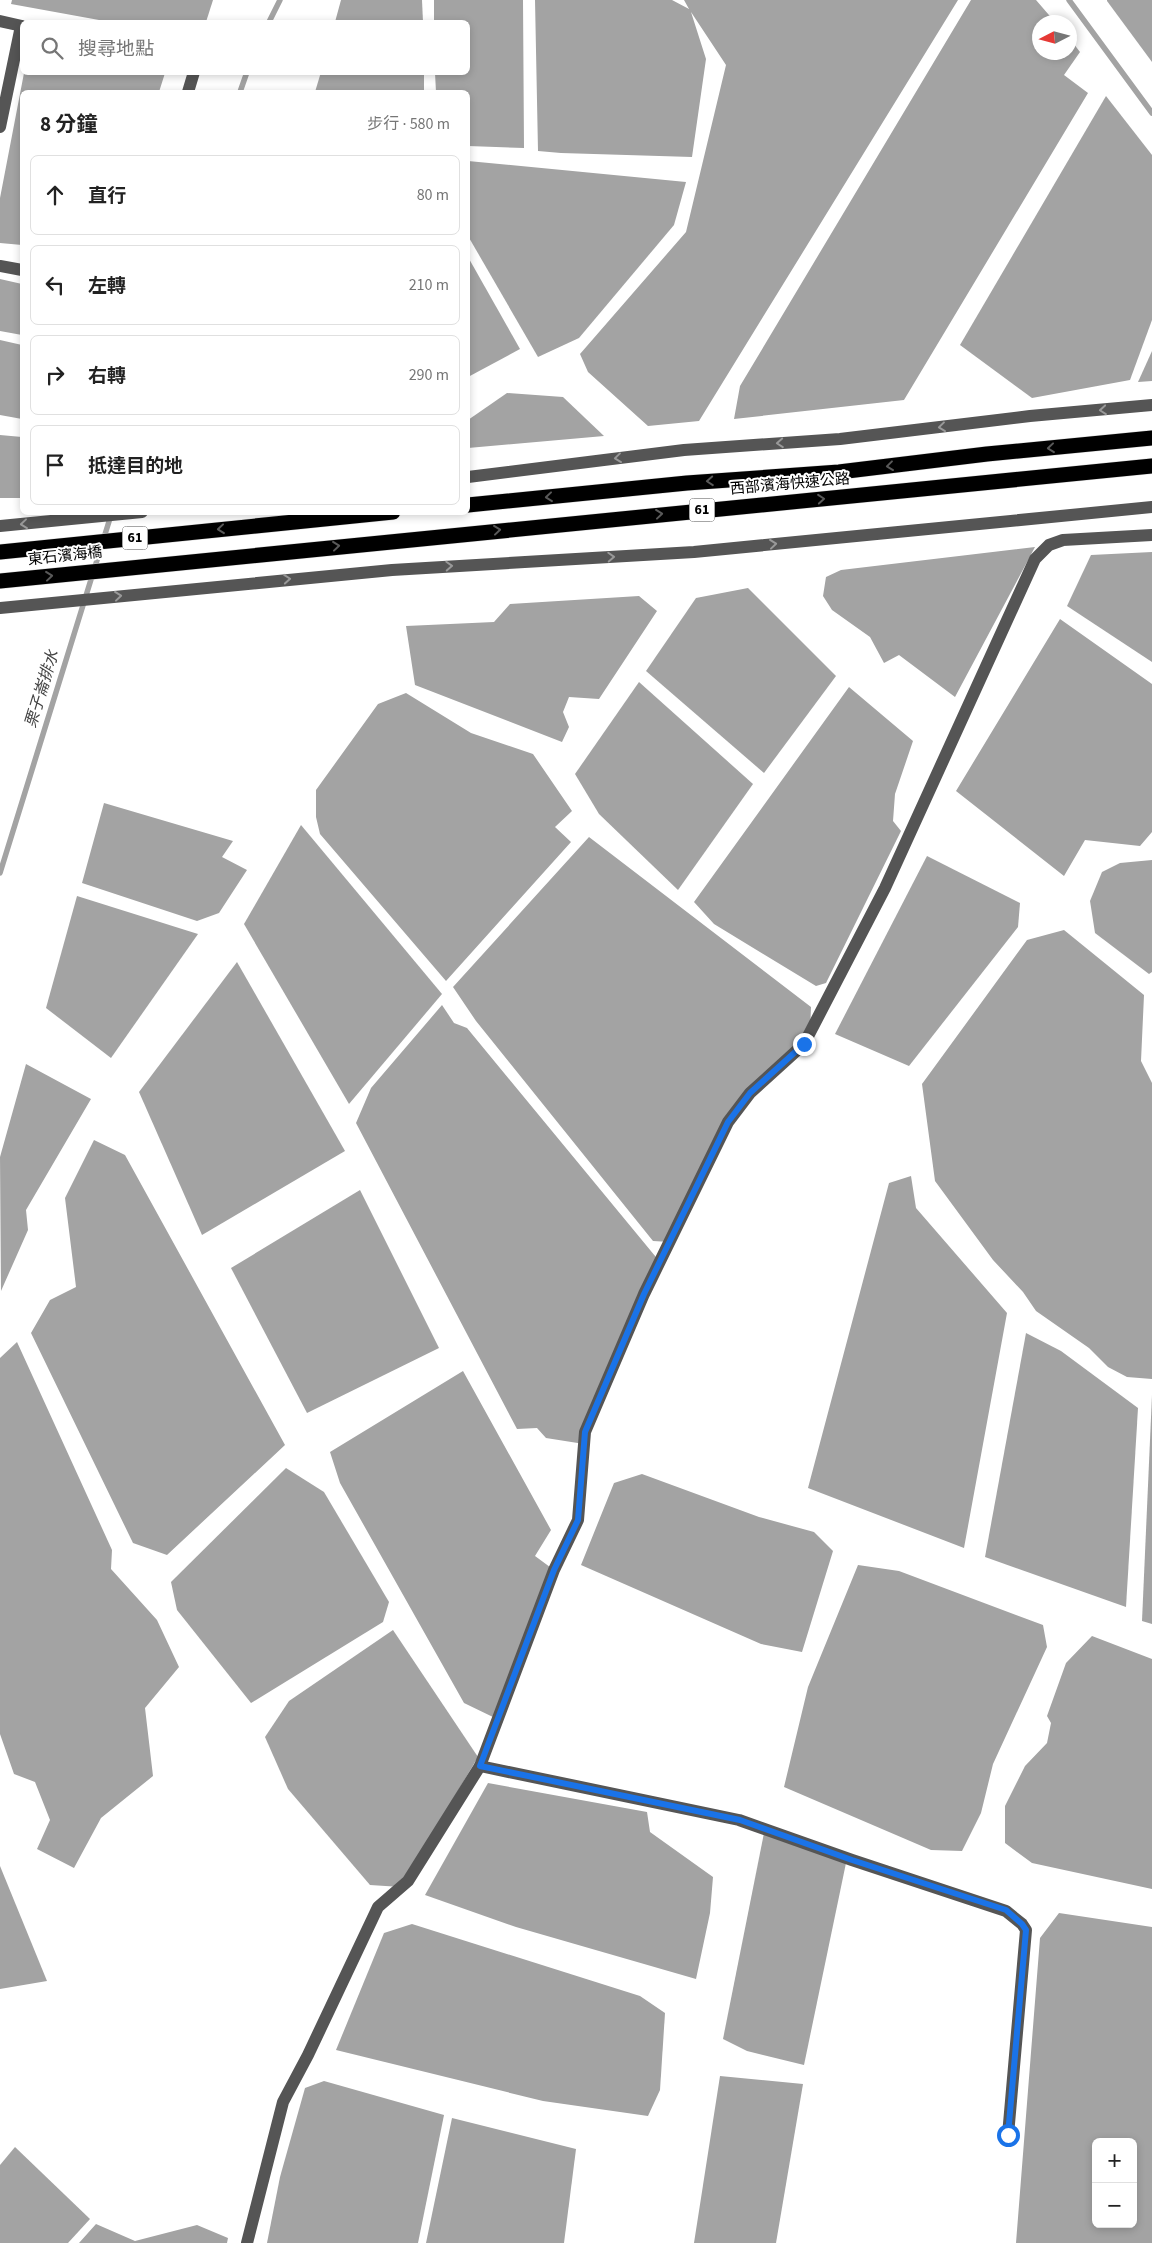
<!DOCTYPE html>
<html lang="zh-TW">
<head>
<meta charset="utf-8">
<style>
	:root { --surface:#fff; --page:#f2f2f2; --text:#222; --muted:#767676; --line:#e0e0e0 }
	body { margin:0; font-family:"Source Sans 3","Noto Sans TC",sans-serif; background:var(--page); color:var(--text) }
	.controls { position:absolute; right:15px; bottom:15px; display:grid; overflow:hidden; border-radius:8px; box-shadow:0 2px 8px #0003 }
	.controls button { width:45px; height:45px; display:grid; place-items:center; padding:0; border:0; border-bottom:1px solid var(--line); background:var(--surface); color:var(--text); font:25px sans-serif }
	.compass { position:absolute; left:1032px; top:15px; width:45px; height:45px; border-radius:50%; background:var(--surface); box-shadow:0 2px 8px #0003; rotate:264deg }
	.stop { position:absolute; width:15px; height:15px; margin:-11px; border:4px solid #1a73e8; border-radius:50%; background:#fff }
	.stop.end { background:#1a73e8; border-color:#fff; box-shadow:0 1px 5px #0008 }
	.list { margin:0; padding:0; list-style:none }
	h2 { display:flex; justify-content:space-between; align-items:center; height:65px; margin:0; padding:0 20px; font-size:21px }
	h2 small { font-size:16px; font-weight:400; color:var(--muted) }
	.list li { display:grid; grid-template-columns:32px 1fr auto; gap:15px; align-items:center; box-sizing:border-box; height:80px; margin:0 10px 10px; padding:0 10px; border:1px solid var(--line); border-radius:8px }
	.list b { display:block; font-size:19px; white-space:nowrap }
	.list em { font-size:16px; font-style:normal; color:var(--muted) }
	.icon { flex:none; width:28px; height:28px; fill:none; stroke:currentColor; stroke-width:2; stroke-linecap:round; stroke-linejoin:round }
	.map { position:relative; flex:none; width:1152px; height:2243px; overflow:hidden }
	.search { position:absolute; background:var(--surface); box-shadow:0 2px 8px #0003; left:20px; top:20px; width:450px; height:55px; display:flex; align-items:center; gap:12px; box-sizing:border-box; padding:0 18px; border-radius:8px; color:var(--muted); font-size:19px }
	.panel { position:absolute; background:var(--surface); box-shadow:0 2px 8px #0003; left:20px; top:90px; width:450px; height:425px; border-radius:8px }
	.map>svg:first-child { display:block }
	.water { fill:#a3a3a3; fill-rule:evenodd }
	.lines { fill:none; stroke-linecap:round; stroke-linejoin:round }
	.stream { stroke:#a3a3a3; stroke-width:5.5 }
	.highway-casing { stroke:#dbdbdb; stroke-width:16 }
	.minor { stroke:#555; stroke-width:12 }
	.highway { stroke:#000; stroke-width:15 }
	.oneway { stroke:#999 }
	.oneway2 { stroke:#595959 }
	.route { stroke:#1a73e8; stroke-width:6 }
	.labels { text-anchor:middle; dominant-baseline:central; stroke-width:4; stroke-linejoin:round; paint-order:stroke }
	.shield { fill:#fff; stroke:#4c4c4c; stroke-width:1 }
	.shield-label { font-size:14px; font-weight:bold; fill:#000 }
	.street-label { font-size:15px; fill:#000; stroke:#fff }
	.water-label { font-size:16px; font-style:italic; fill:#444; stroke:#fff }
</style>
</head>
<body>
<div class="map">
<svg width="1152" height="2243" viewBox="0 0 1152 2243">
	<rect width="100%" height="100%" fill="#fff"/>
	<g class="water">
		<polygon points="12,0 213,0 206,22 110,22 11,4"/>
		<polygon points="341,0 422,0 423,22 335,22"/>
		<polygon points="434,0 523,0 524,148 468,146 468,92 436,92 435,73 468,72 468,22 434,22"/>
		<polygon points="535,0 672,0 689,9 684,0 958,0 699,421 648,426 588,372 580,354 686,232 726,65 691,12 706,59 692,157 561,153 538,151"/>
		<polygon points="971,0 1036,0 1055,22 1040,22 1040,52 1070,52 1070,39 1080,52 1064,75 1088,93 904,400 734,419 740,386"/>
		<polygon points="1107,0 1152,0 1152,62 1107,1"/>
		<polygon points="160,72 165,73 159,92 22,92 22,245 0,243 0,198 24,73"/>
		<polygon points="321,72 424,73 424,92 315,92"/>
		<polygon points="1106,96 1152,155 1152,320 1130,380 1032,398 960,345"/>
		<polygon points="468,161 686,182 674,225 579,338 538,357 468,236"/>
		<polygon points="468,257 520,349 468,377"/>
		<polygon points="0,279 22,284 22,335 0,331"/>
		<polygon points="0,340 22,345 22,419 0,415"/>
		<polygon points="1152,351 1152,381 1138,382"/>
		<polygon points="507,393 563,397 604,436 468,448 468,420"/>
		<polygon points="0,435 22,437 22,498 0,498"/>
		<polygon points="1035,547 955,697 899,655 884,663 870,637 832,610 823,596 826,577 841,570"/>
		<polygon points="1152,552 1152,662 1067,606 1091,555"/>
		<polygon points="748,588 836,676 764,773 646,671 696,598"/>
		<polygon points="639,596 657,611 599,699 569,697 563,712 569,727 562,742 415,685 406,626 494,622 510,604"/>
		<polygon points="1060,619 1152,684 1152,832 1140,846 1085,840 1064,876 956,791"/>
		<polygon points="639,682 753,784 678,890 599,814 575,774"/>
		<polygon points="849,687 913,741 895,794 893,821 901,831 826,983 816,986 714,924 694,902"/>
		<polygon points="406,693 471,733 533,754 572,811 555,827 571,842 446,981 320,834 316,817 316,790 378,704"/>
		<polygon points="104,803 233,841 222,857 247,870 219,913 197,921 82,883"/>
		<polygon points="301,825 442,994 349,1104 244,924"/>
		<polygon points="589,837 811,1007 810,1033 739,1107 670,1242 653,1241 476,1021 453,987"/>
		<polygon points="927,856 1020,903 1018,927 909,1066 835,1034"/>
		<polygon points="1152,860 1152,972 1149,974 1095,933 1090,901 1102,872 1120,863"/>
		<polygon points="77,896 198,934 111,1058 46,1008"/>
		<polygon points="1064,930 1144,995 1141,1061 1152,1083 1152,1379 1127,1377 1108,1367 1089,1348 1036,1311 1023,1292 993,1260 935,1181 922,1084 1027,940"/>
		<polygon points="237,962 345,1151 202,1235 139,1092"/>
		<polygon points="442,1005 454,1023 467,1028 660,1262 584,1444 546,1438 537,1428 517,1429 356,1123 371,1088"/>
		<polygon points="26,1064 91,1099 26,1210 28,1230 1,1291 0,1157"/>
		<polygon points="94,1140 125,1155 285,1445 167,1555 133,1543 31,1333 50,1300 76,1287 65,1198"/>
		<polygon points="911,1176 916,1208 1007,1313 964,1548 808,1488 889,1183"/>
		<polygon points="360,1190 439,1348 307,1413 231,1268"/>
		<polygon points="1026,1333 1061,1351 1138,1408 1126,1607 985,1557"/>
		<polygon points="17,1342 112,1550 111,1569 157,1620 179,1667 145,1708 153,1776 101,1818 74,1868 37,1849 50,1820 35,1782 14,1774 0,1734 0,1358"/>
		<polygon points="463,1371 551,1530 535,1556 554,1570 495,1718 464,1703 340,1483 330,1452"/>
		<polygon points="1152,1395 1152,1624 1142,1621"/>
		<polygon points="286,1468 324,1492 389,1602 383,1622 251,1703 177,1610 171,1582"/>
		<polygon points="642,1474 759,1517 814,1532 833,1551 802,1652 761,1644 581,1565 614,1483"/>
		<polygon points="858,1565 899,1571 1043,1625 1047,1647 993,1764 981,1813 962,1851 931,1850 784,1787 808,1687"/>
		<polygon points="393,1630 478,1757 401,1887 370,1885 288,1789 265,1737 289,1701"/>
		<polygon points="1092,1636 1152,1659 1152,1889 1032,1863 1005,1843 1005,1806 1025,1766 1047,1743 1051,1723 1047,1716 1066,1663"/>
		<polygon points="488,1783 647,1812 650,1832 713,1877 710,1913 696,1979 516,1927 425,1895"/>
		<polygon points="764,1833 846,1863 804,2065 747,2051 723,2039"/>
		<polygon points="0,1866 47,1981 0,1989"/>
		<path d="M 1059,1913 L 1152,1927 L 1152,2243 L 1016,2243 L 1040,1938 ZM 1096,2142 L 1133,2142 L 1133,2224 L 1096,2224 Z"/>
		<polygon points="412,1924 640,1996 665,2013 660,2090 648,2116 543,2101 336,2050 384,1933"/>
		<polygon points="720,2076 803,2084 776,2243 694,2243"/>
		<polygon points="324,2081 444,2115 418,2243 267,2243 280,2177 305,2088"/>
		<polygon points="452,2118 576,2149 564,2243 426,2243"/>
		<polygon points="15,2147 90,2219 68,2243 0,2243 0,2165"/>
		<polygon points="96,2224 135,2241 197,2225 228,2238 227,2243 79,2243"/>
	</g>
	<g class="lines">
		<g class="stream">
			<polyline points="1069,0 1152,113"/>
			<polyline points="269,22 280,0"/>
			<polyline points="240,92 247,72"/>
			<polyline points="0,873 111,515"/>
		</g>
		<defs>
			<g id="highway">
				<polyline points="468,505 687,483 839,472 987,454 1152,438"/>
				<polyline points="0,552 393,512"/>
				<polyline points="0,581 1152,466"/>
			</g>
		</defs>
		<use href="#highway" class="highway-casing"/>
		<g class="minor">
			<polyline points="0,21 22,26"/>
			<polyline points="188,92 194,72"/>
			<polyline points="0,127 21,26"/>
			<polyline points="0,266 22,270"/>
			<polyline points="468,477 684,450 840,439 1030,416 1152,405"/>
			<polyline points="0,526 142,512"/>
			<polyline points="0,608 392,570 694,552 1152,507"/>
			<polyline points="480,1766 739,1820 852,1860 1006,1911 1022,1924 1026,1930 1008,2135"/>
			<polyline points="247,2243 283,2102 308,2055 378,1907 408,1881 480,1766 554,1570 578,1520 585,1432 644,1294 728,1122 750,1093 804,1044 885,888 1035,559 1049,545 1063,540 1152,535"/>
		</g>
		<use href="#highway" class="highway"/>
	</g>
	<defs><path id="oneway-chevron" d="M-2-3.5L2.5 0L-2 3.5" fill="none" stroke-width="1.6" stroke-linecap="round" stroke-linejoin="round" transform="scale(1.25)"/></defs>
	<g class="oneway">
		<use href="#oneway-chevron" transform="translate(1103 410) rotate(175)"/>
		<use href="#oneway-chevron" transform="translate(942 427) rotate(173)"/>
		<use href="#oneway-chevron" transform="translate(780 443) rotate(176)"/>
		<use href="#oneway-chevron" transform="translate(618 458) rotate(173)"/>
		<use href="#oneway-chevron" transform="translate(24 524) rotate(174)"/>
		<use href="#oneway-chevron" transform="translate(773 544) rotate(-6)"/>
		<use href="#oneway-chevron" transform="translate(611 557) rotate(-3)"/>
		<use href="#oneway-chevron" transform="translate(449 566) rotate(-3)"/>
		<use href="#oneway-chevron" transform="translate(287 579) rotate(-5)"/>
		<use href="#oneway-chevron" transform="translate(118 596) rotate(-6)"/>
	</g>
	<g class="oneway2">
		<use href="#oneway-chevron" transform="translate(1051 448) rotate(174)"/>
		<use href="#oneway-chevron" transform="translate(890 466) rotate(173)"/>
		<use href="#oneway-chevron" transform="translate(710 481) rotate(176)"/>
		<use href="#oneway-chevron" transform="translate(549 497) rotate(174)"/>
		<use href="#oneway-chevron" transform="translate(821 499) rotate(-5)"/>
		<use href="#oneway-chevron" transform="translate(659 514) rotate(-6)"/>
		<use href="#oneway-chevron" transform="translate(221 529) rotate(174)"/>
		<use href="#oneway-chevron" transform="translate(497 530) rotate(-6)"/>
		<use href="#oneway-chevron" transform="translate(336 546) rotate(-6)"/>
		<use href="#oneway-chevron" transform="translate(49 576) rotate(-6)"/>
	</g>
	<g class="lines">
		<polyline class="route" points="804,1044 750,1093 728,1122 644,1294 585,1432 578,1520 554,1570 480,1766 740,1820 852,1860 1006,1910 1022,1924 1026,1930 1008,2135"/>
	</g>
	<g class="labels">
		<g class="shield">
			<rect x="689.5" y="498.5" width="25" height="23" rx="4"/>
			<rect x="122.5" y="526.5" width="25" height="23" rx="4"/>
		</g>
		<g class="shield-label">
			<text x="702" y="510">61</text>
			<text x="135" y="538">61</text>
		</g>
		<g class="street-label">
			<text transform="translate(790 484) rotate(-5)">西部濱海快速公路</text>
			<text transform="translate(65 556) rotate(-6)">東石濱海橋</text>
		</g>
		<g class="water-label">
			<text transform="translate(42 689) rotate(-73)">栗子崙排水</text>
		</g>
	</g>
</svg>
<div class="controls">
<button>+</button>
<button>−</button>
</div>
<svg class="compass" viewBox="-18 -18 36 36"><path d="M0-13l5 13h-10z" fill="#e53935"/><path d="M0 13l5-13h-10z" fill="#767676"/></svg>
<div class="stop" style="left:1008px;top:2135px"></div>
<div class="stop end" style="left:804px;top:1044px"></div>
<div class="search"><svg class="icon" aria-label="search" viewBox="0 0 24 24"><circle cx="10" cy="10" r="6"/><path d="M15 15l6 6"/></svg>搜尋地點</div>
<section class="panel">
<h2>8 分鐘<small>步行 · 580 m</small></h2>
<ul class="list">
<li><svg class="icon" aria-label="ahead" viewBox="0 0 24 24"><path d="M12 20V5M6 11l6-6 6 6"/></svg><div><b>直行</b></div><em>80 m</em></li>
<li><svg class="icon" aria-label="left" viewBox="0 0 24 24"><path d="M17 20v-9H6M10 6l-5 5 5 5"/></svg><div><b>左轉</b></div><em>210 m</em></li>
<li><svg class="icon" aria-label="right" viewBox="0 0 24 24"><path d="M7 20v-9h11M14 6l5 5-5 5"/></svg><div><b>右轉</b></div><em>290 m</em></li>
<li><svg class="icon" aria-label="arrive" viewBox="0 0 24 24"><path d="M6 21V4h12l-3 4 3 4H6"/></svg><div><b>抵達目的地</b></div></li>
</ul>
</section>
</div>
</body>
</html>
